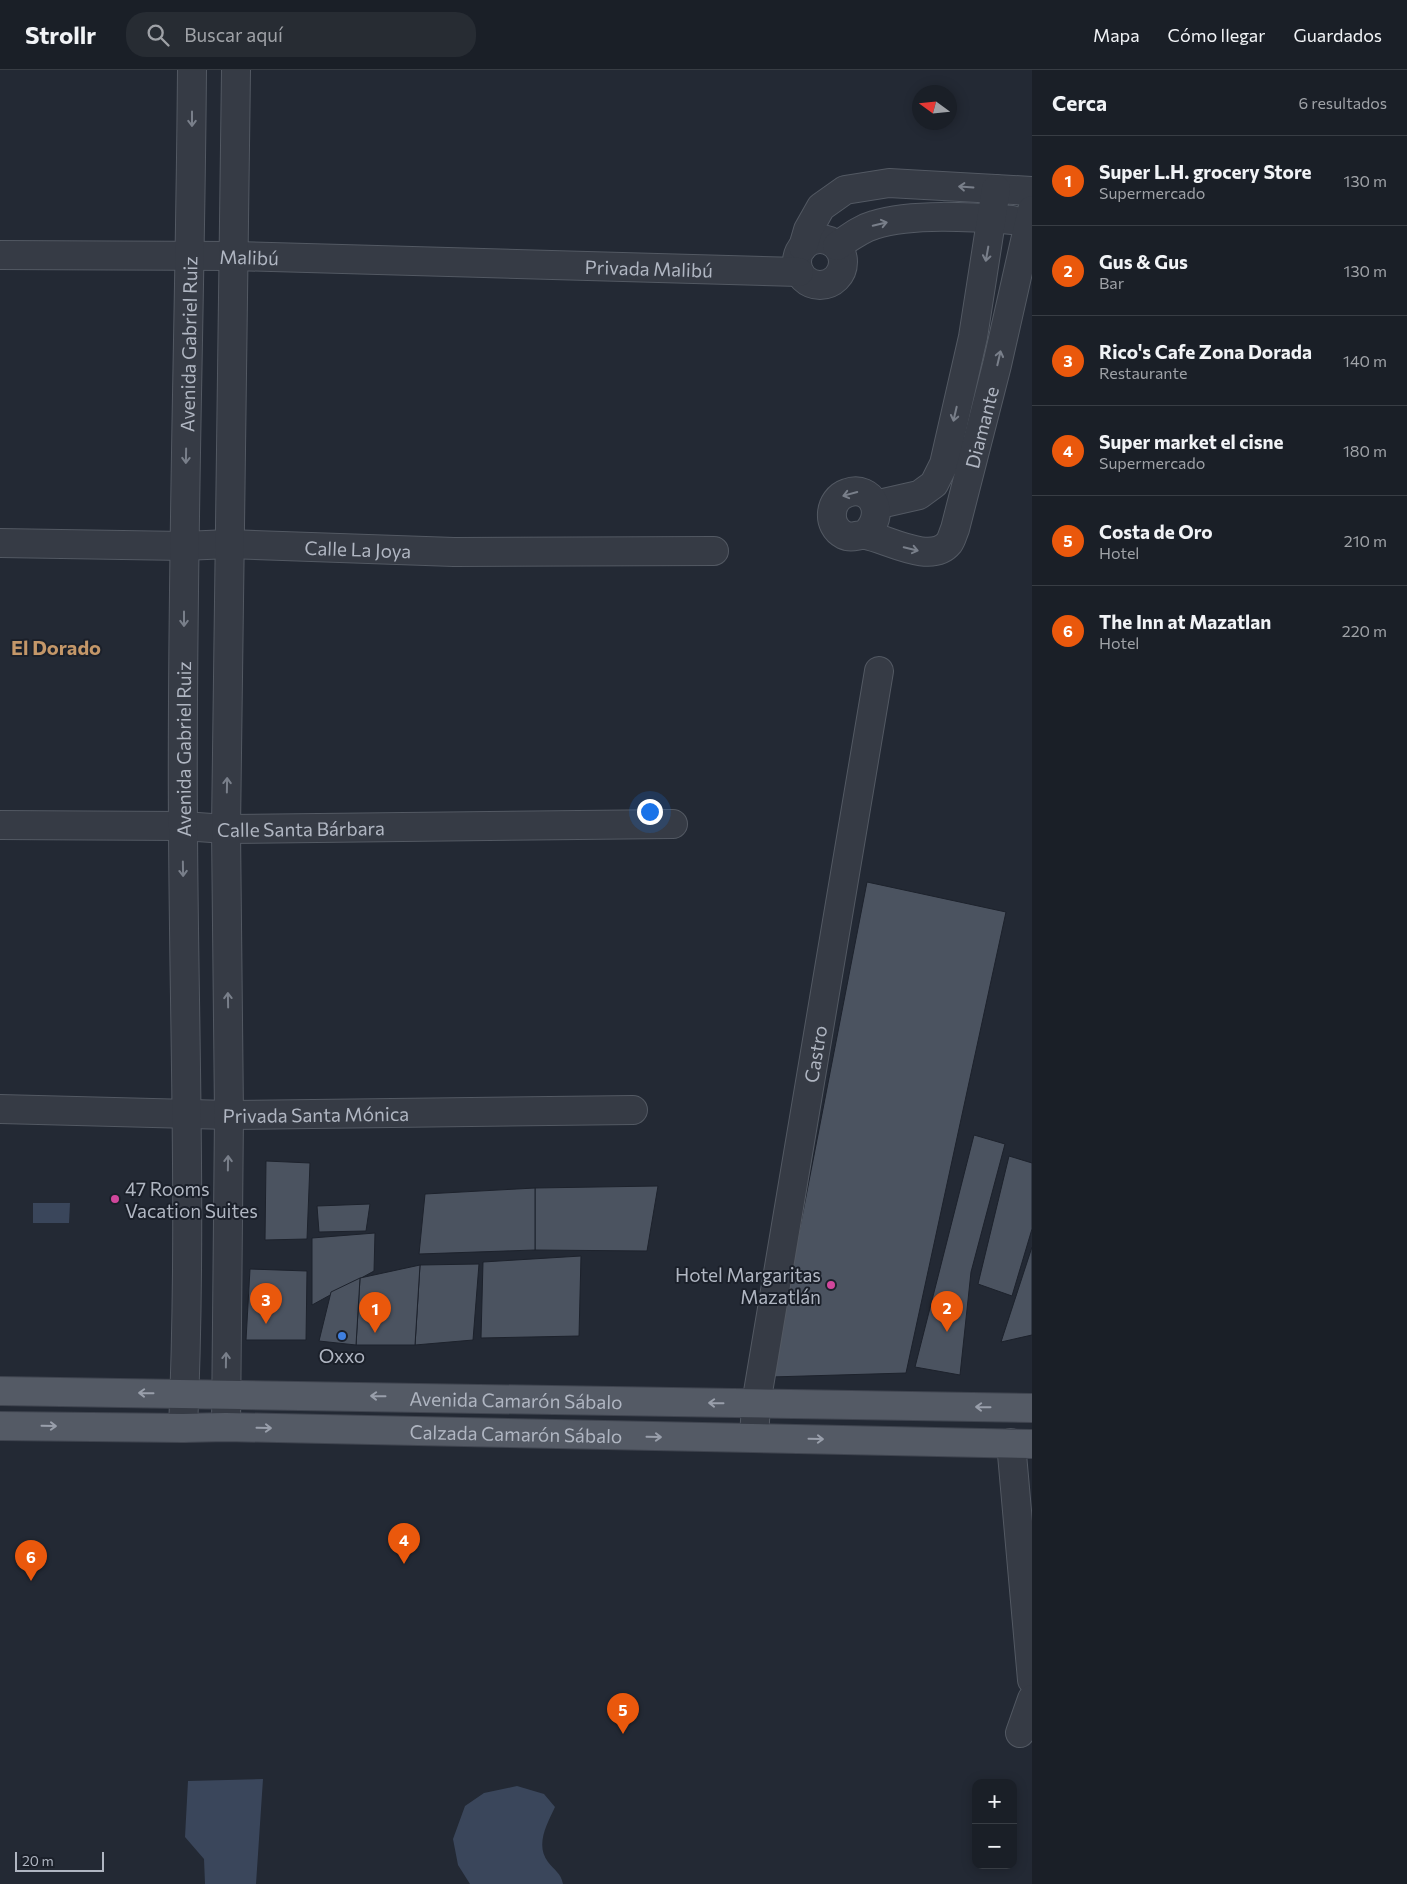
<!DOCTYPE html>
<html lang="es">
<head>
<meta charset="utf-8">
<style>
	:root { --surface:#1a1f27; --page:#272c33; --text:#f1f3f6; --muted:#9fa2a7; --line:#383d44; --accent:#ea580c }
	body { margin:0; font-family:Commissioner,sans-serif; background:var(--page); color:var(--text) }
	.controls { position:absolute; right:15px; bottom:15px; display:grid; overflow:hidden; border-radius:10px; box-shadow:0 2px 12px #0003 }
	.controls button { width:45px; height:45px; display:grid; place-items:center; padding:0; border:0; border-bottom:1px solid var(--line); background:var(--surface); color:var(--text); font:25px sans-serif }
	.compass { position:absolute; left:912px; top:15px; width:45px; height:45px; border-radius:50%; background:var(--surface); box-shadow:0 2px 12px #0003; rotate:285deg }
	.scale { position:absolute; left:15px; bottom:12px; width:89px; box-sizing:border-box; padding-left:5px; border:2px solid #b0b6c2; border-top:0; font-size:14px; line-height:18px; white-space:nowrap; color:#b0b6c2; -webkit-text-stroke:4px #1b202a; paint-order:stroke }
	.you { position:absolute; left:649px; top:741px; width:18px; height:18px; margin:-12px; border:4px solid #fff; border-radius:50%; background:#1a73e8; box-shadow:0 0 0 8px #1a73e833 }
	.badge { display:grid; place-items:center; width:32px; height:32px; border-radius:50%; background:var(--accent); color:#fff; font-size:16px; font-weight:700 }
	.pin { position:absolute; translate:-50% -41px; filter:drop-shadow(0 1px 2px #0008) }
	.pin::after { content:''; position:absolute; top:26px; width:18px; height:15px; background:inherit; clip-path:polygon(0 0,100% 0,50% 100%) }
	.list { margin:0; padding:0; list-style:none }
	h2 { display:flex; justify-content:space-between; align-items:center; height:65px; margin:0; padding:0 20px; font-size:21px }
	h2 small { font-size:16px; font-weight:400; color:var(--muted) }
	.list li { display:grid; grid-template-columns:32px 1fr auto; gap:15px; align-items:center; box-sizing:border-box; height:90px; padding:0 20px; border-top:1px solid var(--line) }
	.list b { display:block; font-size:19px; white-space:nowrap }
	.list p { margin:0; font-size:16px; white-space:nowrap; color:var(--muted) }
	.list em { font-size:16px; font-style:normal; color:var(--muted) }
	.icon { flex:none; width:28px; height:28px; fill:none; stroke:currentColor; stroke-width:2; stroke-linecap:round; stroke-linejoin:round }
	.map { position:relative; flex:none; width:1032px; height:1814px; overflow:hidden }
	header { display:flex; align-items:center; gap:30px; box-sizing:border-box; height:70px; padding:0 25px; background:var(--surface); border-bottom:1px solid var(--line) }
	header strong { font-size:24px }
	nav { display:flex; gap:28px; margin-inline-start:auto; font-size:18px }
	.search { width:350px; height:45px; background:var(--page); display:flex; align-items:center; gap:12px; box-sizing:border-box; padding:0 18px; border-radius:20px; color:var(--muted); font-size:19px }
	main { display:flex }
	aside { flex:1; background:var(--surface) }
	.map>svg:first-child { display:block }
	.water { fill:#3a465b }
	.building { fill:#4b5360; stroke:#1d222c }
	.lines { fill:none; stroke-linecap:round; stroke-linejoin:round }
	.minor-casing { stroke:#535963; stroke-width:30 }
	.major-casing { stroke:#3f444f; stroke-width:30 }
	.minor { stroke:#363b45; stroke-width:28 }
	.major { stroke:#545a65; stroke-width:28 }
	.oneway { stroke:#797f8a }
	.oneway2 { stroke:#999fab }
	.hotel-dot { fill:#d1479c; stroke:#1b202a; stroke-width:2 }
	.shop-dot { fill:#3f7fe0; stroke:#1b202a; stroke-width:2 }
	.labels { text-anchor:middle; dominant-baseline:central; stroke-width:4; stroke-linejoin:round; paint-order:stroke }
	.street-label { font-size:19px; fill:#b0b6c2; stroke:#1b202a }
	.poi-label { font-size:19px; fill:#b0b6c2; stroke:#1b202a; text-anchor:start }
	.neighbourhood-label { font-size:20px; font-weight:bold; fill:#c49769; stroke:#1b202a }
</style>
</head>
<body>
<header>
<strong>Strollr</strong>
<div class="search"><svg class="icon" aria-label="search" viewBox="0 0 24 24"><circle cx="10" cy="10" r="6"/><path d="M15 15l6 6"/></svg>Buscar aquí</div>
<nav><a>Mapa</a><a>Cómo llegar</a><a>Guardados</a></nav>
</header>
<main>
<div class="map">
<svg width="1032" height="1814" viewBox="0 0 1032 1814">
	<rect width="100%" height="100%" fill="#232934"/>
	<g class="water">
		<polygon points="33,1133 70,1133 69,1153 33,1153"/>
		<polygon points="263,1709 256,1814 205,1814 204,1789 185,1767 188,1711"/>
		<path d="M 517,1716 L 544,1724 L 555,1737 C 547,1754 535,1775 548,1792 C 554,1800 561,1803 563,1814 L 470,1814 L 458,1795 L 453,1769 L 465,1736 L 484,1723 Z"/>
	</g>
	<g class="building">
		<polygon points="867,812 1006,842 906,1303 771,1307"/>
		<polygon points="974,1065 1005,1074 971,1202 960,1305 915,1297"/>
		<polygon points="1009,1086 1032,1093 1032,1159 1012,1226 978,1214"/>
		<polygon points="266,1091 310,1093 307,1169 265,1170"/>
		<polygon points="658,1116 647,1181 535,1180 535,1118"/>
		<polygon points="535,1118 535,1180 419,1184 425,1124"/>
		<polygon points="370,1134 366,1161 319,1162 317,1136"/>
		<polygon points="375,1163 374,1201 312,1235 312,1168"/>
		<polygon points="1032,1177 1032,1265 1001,1272"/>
		<polygon points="581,1186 579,1266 481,1268 483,1192"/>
		<polygon points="479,1194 473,1270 415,1275 420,1195"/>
		<polygon points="420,1195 415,1275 356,1275 360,1208"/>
		<polygon points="250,1199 307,1201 306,1270 246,1270"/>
		<polygon points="360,1208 356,1275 319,1271 331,1222"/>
	</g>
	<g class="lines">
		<defs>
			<g id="minor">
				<circle cx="820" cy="192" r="23"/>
				<path d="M 837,176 C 849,168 860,159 874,155 C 912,143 971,147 1012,150"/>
				<polyline points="803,177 808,160 821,137 845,120 889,113 1032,121"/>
				<path id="s1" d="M 0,185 L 234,186 L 799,202"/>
				<polyline points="875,435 919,425 934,414 944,394 973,267 996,119"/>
				<path id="s2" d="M 864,465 C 888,445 872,414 847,423 C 829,429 826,456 844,465 C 852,469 858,464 866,465 C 887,469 931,495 949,473 C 952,469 953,463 955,459 L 997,295 L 1032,140"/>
				<path id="s3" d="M 0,473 L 184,476 L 229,474 L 454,482 L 714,481"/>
				<path id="s4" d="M 0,755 L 183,756 L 226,759 L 673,754"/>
				<path id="s5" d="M 0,1039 L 229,1045 L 633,1040"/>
				<polyline points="226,1357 229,1045 226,759 236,0"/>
				<path id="s6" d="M 183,1358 C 192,1158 184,958 183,758 C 181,505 190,253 192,0"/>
				<path id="s7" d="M 754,1368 L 756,1334 L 879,601"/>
				<polyline points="1011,1373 1032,1610"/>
				<polyline points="1020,1663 1032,1629"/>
			</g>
			<g id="major">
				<path id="s8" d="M 0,1321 L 1032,1338"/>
				<path id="s9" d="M 0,1356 L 183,1358 L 226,1357 L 1032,1374"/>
			</g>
		</defs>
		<use href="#minor" class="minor-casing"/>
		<use href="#major" class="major-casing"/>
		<use href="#minor" class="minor"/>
		<use href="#major" class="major"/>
	</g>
	<defs><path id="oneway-shaft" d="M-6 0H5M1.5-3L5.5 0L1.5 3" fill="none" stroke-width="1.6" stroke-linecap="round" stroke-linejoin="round" transform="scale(1.25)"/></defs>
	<g class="oneway">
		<use href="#oneway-shaft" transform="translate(192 49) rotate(90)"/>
		<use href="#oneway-shaft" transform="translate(966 117) rotate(-176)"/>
		<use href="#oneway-shaft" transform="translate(880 154) rotate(-14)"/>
		<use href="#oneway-shaft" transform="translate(987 184) rotate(100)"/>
		<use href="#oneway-shaft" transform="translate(999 288) rotate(-77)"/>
		<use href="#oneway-shaft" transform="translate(955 344) rotate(103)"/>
		<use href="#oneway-shaft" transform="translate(186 386) rotate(91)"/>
		<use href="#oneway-shaft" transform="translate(850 424) rotate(165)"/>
		<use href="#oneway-shaft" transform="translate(911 479) rotate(14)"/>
		<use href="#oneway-shaft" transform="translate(184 549) rotate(90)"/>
		<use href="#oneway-shaft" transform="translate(227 715) rotate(-89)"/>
		<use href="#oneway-shaft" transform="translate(183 799) rotate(89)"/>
		<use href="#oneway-shaft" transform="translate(228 930) rotate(-91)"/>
		<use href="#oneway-shaft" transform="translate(228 1093) rotate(-89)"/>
		<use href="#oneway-shaft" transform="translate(226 1290) rotate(-89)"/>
	</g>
	<g class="oneway2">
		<use href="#oneway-shaft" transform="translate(146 1323) rotate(-179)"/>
		<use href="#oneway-shaft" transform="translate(378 1326) rotate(-179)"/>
		<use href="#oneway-shaft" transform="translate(716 1333) rotate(-179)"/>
		<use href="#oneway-shaft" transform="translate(983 1337) rotate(-179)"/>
		<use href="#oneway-shaft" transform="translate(49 1356) rotate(1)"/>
		<use href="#oneway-shaft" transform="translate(264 1358) rotate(1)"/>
		<use href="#oneway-shaft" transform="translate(654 1367) rotate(1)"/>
		<use href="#oneway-shaft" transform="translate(816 1369) rotate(1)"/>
	</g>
	<g class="hotel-dot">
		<circle cx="115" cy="1129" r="5"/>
		<circle cx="831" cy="1215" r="5"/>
	</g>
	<circle class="shop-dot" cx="342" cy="1266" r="5"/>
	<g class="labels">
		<g class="street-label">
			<text stroke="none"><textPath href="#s1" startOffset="249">Malibú</textPath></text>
			<text stroke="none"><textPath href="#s1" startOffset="649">Privada Malibú</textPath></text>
			<text stroke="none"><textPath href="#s6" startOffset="1084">Avenida Gabriel Ruiz</textPath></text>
			<text stroke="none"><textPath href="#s2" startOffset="351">Diamante</textPath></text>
			<text stroke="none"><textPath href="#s3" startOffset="358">Calle La Joya</textPath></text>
			<text stroke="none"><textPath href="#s6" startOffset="679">Avenida Gabriel Ruiz</textPath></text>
			<text stroke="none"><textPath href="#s4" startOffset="301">Calle Santa Bárbara</textPath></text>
			<text stroke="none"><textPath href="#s7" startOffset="389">Castro</textPath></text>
			<text stroke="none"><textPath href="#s5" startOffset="316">Privada Santa Mónica</textPath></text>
			<text stroke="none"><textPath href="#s8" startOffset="516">Avenida Camarón Sábalo</textPath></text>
			<text stroke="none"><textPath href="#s9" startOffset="516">Calzada Camarón Sábalo</textPath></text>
		</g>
		<g class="poi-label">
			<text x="125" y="1118">47 Rooms<tspan x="125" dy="22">Vacation Suites</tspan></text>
			<text x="821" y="1204" text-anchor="end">Hotel Margaritas<tspan x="821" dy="22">Mazatlán</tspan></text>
			<text x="342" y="1285" text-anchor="middle">Oxxo</text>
		</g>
		<g class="neighbourhood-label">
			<text x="56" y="577">El Dorado</text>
		</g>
	</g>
</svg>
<div class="controls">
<button>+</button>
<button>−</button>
</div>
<svg class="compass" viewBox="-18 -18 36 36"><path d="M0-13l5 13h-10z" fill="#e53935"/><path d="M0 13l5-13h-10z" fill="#9fa2a7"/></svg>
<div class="scale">20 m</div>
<div class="you"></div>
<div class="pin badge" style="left:375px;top:1263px">1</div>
<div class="pin badge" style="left:947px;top:1262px">2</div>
<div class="pin badge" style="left:266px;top:1254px">3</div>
<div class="pin badge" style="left:404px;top:1494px">4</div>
<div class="pin badge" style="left:623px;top:1664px">5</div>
<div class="pin badge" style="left:31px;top:1511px">6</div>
</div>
<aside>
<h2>Cerca<small>6 resultados</small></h2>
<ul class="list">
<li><span class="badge">1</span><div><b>Super L.H. grocery Store</b><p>Supermercado</p></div><em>130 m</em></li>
<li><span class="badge">2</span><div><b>Gus &amp; Gus</b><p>Bar</p></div><em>130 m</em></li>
<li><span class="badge">3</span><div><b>Rico's Cafe Zona Dorada</b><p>Restaurante</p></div><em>140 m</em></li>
<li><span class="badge">4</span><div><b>Super market el cisne</b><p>Supermercado</p></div><em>180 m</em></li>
<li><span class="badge">5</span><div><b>Costa de Oro</b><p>Hotel</p></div><em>210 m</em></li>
<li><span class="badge">6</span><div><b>The Inn at Mazatlan</b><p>Hotel</p></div><em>220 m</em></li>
</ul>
</aside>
</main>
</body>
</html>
